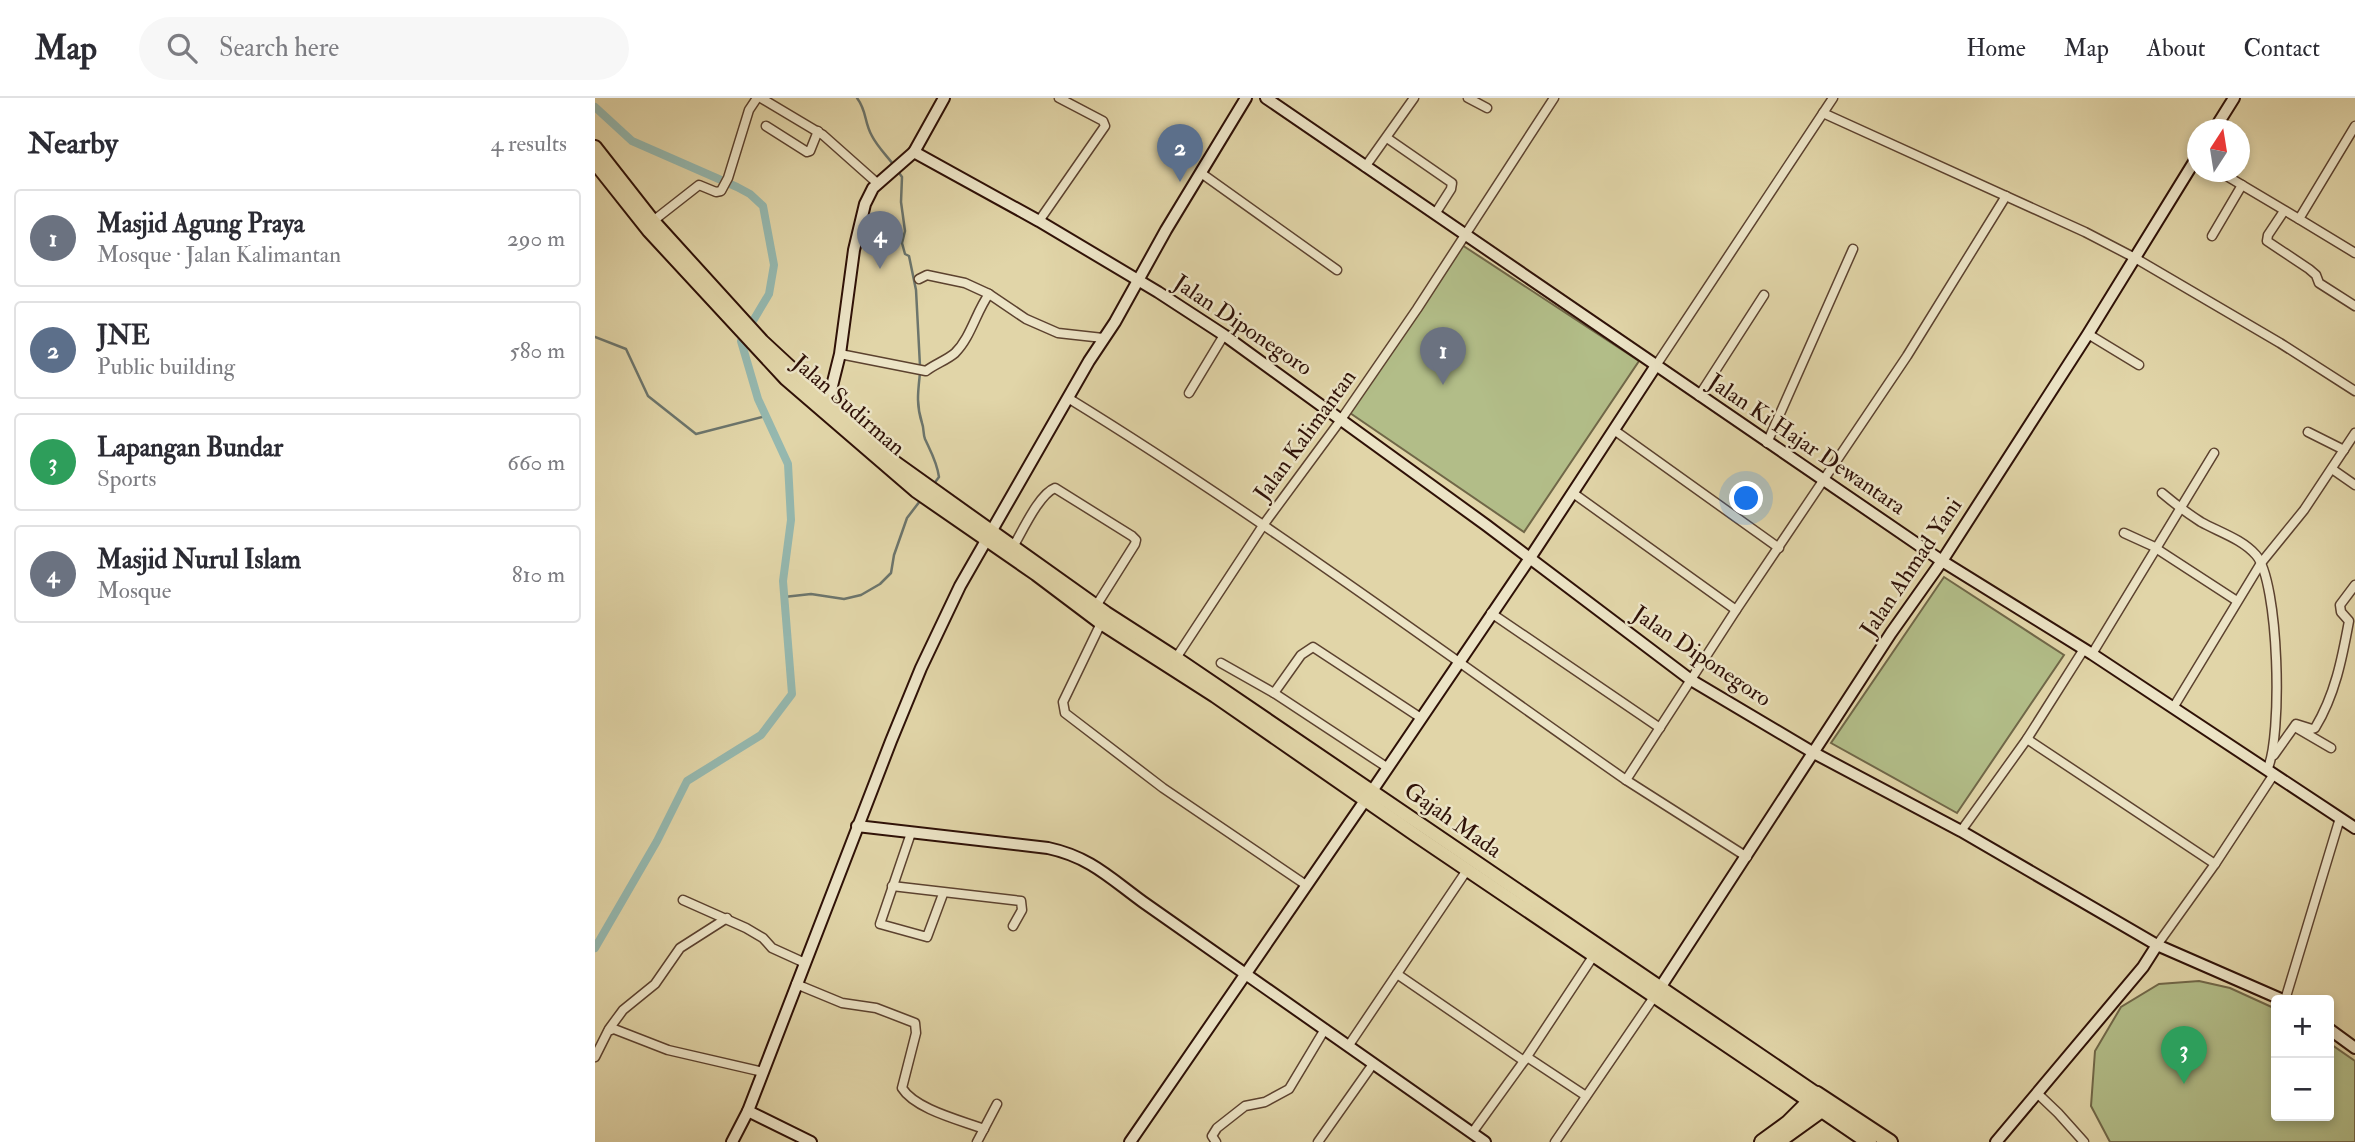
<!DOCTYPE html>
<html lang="en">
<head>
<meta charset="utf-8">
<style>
	:root { --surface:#fff; --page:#f7f7f7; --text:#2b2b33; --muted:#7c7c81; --line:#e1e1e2; --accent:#db2777 }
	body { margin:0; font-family:"IM FELL Double Pica",serif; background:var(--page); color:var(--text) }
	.controls { position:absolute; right:21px; bottom:21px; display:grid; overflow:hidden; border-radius:7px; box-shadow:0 4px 10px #0003 }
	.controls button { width:63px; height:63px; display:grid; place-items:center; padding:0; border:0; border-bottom:2px solid var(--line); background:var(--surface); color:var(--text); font:35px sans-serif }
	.compass { position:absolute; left:1592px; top:21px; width:63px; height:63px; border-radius:50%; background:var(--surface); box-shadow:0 4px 10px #0003; rotate:12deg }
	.you { position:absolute; left:1152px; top:401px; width:24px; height:24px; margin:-18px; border:5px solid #fff; border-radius:50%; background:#1a73e8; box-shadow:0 0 0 10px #1a73e833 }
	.badge { display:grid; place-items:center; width:46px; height:46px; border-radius:50%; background:var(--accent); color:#fff; font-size:23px; font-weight:700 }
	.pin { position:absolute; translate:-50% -58px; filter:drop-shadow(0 2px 4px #0008) }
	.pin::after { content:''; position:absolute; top:37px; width:24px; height:21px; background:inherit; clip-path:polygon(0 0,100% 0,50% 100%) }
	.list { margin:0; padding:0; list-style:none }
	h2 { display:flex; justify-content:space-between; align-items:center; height:91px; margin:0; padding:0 28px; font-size:30px }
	h2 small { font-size:23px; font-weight:400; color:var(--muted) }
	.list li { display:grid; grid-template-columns:46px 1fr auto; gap:21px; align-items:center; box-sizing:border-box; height:98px; margin:0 14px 14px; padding:0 14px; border:2px solid var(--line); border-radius:7px }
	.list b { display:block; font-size:26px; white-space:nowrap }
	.list p { margin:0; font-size:23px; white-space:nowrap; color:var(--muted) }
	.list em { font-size:23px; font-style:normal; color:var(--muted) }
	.icon { flex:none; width:38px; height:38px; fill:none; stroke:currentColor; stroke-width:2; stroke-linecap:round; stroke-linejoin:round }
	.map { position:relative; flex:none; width:1760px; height:1044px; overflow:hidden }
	header { display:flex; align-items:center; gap:42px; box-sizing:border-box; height:98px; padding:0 35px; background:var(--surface); border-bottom:2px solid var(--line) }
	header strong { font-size:33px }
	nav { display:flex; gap:38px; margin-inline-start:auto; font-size:24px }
	.search { width:490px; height:63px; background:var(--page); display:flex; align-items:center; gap:18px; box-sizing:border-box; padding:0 24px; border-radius:38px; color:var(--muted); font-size:26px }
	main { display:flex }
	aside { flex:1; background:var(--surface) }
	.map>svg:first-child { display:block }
	.green { fill:#b2bd88; stroke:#706748; stroke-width:2 }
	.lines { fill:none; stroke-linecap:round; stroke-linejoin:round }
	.stream { stroke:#6c756c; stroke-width:2.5 }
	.canal { stroke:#95b8af; stroke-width:8 }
	.street-casing { stroke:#5c422f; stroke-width:11 }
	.secondary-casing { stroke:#2f1107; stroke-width:14 }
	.primary-casing { stroke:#2f1107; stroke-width:16 }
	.highway-casing { stroke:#2f1107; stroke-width:18 }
	.street { stroke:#ece4c6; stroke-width:8 }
	.secondary { stroke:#ece4c6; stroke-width:10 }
	.primary { stroke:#e1d5a8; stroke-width:12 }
	.highway { stroke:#e1d5a8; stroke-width:14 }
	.labels { text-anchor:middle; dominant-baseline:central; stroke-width:5; stroke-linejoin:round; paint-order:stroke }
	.street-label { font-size:23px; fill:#2f1107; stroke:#ece4c6 }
</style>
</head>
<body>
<header>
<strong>Map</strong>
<div class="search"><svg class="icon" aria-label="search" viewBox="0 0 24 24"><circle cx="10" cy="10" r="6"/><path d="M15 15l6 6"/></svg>Search here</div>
<nav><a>Home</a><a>Map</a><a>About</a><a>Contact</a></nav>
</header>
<main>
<aside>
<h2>Nearby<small>4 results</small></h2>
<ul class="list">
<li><span class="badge" style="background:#6b7280">1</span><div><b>Masjid Agung Praya</b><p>Mosque · Jalan Kalimantan</p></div><em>290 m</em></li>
<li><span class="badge" style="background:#5c6f8a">2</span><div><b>JNE</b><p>Public building</p></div><em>580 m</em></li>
<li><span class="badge" style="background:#2e9e5b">3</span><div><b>Lapangan Bundar</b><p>Sports</p></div><em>660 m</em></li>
<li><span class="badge" style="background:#6b7280">4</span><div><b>Masjid Nurul Islam</b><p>Mosque</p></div><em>810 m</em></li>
</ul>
</aside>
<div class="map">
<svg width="1760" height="1044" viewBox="0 0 1760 1044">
	<rect width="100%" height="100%" fill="#e1d5a8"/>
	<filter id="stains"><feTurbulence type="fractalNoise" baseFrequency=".00286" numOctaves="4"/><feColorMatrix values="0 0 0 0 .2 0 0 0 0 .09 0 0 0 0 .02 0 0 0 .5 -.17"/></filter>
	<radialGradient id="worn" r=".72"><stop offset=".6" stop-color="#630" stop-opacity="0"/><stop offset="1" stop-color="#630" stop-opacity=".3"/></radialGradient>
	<g class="green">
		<polygon points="867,147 1044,263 929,434 755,315"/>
		<polygon points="1349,479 1469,557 1362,715 1236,645"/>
		<polygon points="1604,883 1635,890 1681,911 1681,1018 1734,1018 1734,945 1760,963 1760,1044 1515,1044 1496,1008 1500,953 1526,909 1564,886"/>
	</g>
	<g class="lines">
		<g class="stream">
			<path d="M 262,0 C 272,13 269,24 277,38 C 282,48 291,57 298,66"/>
			<polyline points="302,72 307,79 306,104 310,133 307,145 310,156 314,158 321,192 325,268"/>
			<polyline points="0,239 31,251 53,298 101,336 171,318"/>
			<path d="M 325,275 C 323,294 321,306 327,325 C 329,330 328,336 330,341 C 336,354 342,364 344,379 L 338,387"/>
			<polyline points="189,499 216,496 249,501 266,497 285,486 296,475 299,457 312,420 325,403"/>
		</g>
		<polyline class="canal" points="0,9 37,43 142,89 155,96 168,108 179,167 174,196 146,243 163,301 193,366 196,422 188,483 197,596 166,637 92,683 62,743 0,850"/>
		<defs>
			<g id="street">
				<polyline points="166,0 228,37 282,85"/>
				<polyline points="873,0 892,10"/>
				<polyline points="1228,15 1490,134 1540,160 1685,245 1760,293"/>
				<polyline points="171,28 212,54 215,53 223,33"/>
				<polyline points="1760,28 1704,121 1760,155"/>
				<polyline points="792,40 857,85 856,91 840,116"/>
				<polyline points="770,69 819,0"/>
				<polyline points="1625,74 1704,121"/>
				<polyline points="606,75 742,172"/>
				<polyline points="1689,113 1673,137 1672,143 1714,171 1721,177 1724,185 1760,208"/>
				<polyline points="58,123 104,87 121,94 126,93 133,80 154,12 162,0"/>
				<polyline points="444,123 510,28 508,23 464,0"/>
				<polyline points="1617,138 1647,87"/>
				<polyline points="324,181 332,177 370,185 394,196 431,221 463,235 508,240"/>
				<polyline points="1493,236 1544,267"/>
				<path d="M 245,256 L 331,273 C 340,266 352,262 360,255 C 376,239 381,214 394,196"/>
				<polyline points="1060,269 1238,0"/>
				<polyline points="594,295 629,237"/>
				<polyline points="1104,298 1169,197"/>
				<path d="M 473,300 C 665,418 846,553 1031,682"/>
				<polyline points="1019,332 1184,450"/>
				<polyline points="1713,334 1749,352"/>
				<polyline points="1172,345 1258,151"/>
				<polyline points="1737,371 1760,387"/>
				<polyline points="978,395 1141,512"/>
				<path d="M 1567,395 C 1580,406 1592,415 1606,424 C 1624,434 1647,441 1661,457 C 1684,483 1688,640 1672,672"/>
				<polyline points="1529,435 1562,450"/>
				<path d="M 418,449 C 427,434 444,396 460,390 L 537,438 L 541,442 L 540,446 L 501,508"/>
				<polyline points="1562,451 1642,503"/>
				<polyline points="896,515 1065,630"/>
				<polyline points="508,521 468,604 470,615 568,690 711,787"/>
				<polyline points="1497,556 1619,355"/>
				<polyline points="581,560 669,426 745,323 822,211 959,0"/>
				<polyline points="626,565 679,595 793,670"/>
				<polyline points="679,595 706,557 718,549 826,620"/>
				<polyline points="1578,610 1666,465 1709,412 1760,335"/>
				<polyline points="1700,629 1736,650"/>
				<polyline points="1432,641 1620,766"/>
				<path d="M 1679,657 L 1701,626 L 1717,631 L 1720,630 C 1740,597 1747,561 1754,523 L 1746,514 L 1745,507 L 1760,487"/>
				<polyline points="1366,733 1432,641 1489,551"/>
				<polyline points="316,735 285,826 332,839 348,796"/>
				<polyline points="1152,759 1031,682 1141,512 1312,258 1411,98"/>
				<polyline points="297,788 426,803 427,812 418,828"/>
				<polyline points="88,802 151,830 168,840 177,850 210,865"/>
				<polyline points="1562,847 1620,766 1679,676"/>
				<polyline points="802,876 929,963"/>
				<path d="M 201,886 L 247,905 L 281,910 L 320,925 L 321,935 L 307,990 C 320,1011 365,1022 389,1031"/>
				<polyline points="1690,902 1745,720"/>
				<polyline points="14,931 28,912 60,886 85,850 132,820"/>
				<polyline points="754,947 872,772"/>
				<polyline points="0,959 13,933 19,931 73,952 168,974"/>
				<polyline points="932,959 991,998"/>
				<polyline points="1442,995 1463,1015 1489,1044"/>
				<polyline points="877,1035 929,963 999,857"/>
				<polyline points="382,1044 402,1006"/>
				<polyline points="621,1044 617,1038 622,1030 650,1008 670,1004 694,991 730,931"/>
				<polyline points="723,1044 778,966"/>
				<polyline points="960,1044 1059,899"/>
			</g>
			<g id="secondary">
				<polyline points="671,0 1347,463 1497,556 1760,730"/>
				<polyline points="1619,32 1639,0"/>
				<polyline points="319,54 349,0"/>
				<polyline points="233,304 245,256 259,152 270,106 278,90 319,54 444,123 563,194 629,237 891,427 1096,582 1219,655 1366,733 1562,847 1688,902"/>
				<polyline points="777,693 935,460 1060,269"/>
				<path d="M 262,728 L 453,750 C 495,759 515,780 548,804 L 890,1044"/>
				<polyline points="1061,896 1296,535 1347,463 1493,236 1602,59"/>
				<polyline points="1734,931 1760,950"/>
				<polyline points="153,1013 216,1044"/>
				<polyline points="137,1044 153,1013 296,643 326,570 365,488 494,263 520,224 571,132 651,0"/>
				<polyline points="535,1044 771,701"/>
				<polyline points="1401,1044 1548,869 1562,847"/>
			</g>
			<g id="primary">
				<polyline points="0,49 58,123 167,243 291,358 511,515 581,560 1222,996"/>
				<polyline points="0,65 54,133 191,281 321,393 441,476 506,525 620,598 822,738 1214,1003"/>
			</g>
			<g id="highway">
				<polyline points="1214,1003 1274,1044"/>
				<polyline points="1167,1044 1193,1025 1222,996 1295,1044"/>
				<polyline points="1182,1044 1232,1008"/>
			</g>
		</defs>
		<use href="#street" class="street-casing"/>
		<use href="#secondary" class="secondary-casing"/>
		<use href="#primary" class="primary-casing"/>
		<use href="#highway" class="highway-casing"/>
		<use href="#street" class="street"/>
		<use href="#secondary" class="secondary"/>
		<use href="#primary" class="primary"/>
		<use href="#highway" class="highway"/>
	</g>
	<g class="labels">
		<g class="street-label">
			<text transform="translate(648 227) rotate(34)">Jalan Diponegoro</text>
			<text transform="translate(254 307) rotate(41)">Jalan Sudirman</text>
			<text transform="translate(710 337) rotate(-54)">Jalan Kalimantan</text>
			<text transform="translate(1212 346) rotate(34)">Jalan Ki Hajar Dewantara</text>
			<text transform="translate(1316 469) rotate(-56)">Jalan Ahmad Yani</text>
			<text transform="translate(1107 558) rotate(34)">Jalan Diponegoro</text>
			<text transform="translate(858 722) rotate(35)">Gajah Mada</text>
		</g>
	</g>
	<rect width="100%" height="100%" filter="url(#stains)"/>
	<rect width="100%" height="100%" fill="url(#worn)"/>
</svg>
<div class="controls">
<button>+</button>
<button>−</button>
</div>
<svg class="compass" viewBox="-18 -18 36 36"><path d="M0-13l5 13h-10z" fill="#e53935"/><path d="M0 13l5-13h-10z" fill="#7c7c81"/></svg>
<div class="you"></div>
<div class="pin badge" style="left:848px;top:287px;background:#6b7280">1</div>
<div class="pin badge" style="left:585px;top:84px;background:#5c6f8a">2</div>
<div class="pin badge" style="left:1589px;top:986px;background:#2e9e5b">3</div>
<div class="pin badge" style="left:285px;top:171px;background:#6b7280">4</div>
</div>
</main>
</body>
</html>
